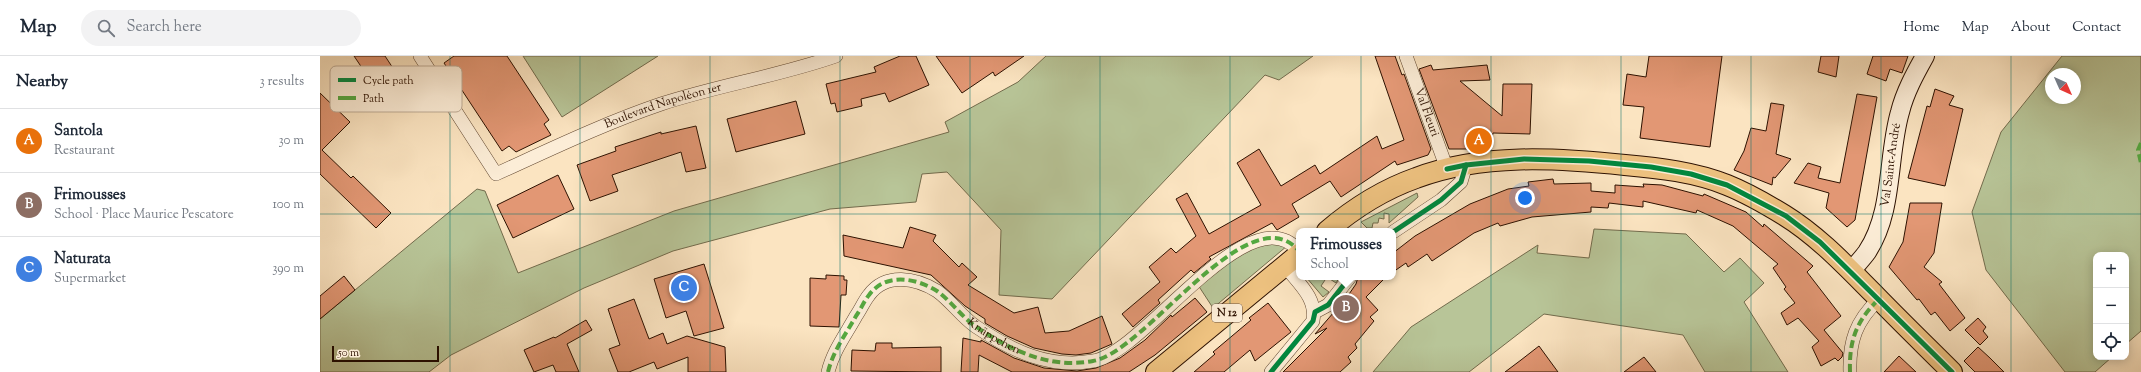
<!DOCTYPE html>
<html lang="en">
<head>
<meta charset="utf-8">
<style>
	:root { --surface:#fff; --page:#f2f2f3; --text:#1f2937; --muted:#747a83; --line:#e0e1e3; --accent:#b45309 }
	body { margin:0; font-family:"Sorts Mill Goudy",serif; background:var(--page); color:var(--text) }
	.controls { position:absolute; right:12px; bottom:12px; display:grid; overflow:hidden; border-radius:8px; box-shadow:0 2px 10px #0003 }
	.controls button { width:36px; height:36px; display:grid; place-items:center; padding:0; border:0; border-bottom:1px solid var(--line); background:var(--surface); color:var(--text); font:20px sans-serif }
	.compass { position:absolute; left:1725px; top:12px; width:36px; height:36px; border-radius:50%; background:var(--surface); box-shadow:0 2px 10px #0003; rotate:135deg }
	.scale { position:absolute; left:12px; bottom:10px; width:107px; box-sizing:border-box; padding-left:4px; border:2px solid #2d1100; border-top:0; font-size:11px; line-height:14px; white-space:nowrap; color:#2d1100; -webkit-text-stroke:3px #fcedd7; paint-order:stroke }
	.you { position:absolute; left:1205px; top:142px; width:14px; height:14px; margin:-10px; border:3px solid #fff; border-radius:50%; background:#1a73e8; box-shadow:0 0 0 6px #1a73e833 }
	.badge { display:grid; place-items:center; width:26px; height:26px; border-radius:50%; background:var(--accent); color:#fff; font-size:13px; font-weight:700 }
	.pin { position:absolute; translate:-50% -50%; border:2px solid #fff; box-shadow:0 1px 4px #0006 }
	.popup { position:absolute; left:976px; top:172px; width:100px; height:52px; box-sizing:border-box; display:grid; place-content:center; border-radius:8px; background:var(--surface); filter:drop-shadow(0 1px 3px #0005); font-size:13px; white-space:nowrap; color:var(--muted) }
	.popup b { font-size:15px; color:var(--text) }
	.popup::after { content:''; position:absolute; left:50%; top:100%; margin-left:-8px; border:8px solid transparent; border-top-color:var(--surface) }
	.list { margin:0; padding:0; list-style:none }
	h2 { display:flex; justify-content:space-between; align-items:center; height:52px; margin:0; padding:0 16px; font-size:17px }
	h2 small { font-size:13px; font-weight:400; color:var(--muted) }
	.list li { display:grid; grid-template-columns:26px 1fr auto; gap:12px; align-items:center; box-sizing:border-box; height:64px; padding:0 16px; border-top:1px solid var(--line) }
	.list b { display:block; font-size:15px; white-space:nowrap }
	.list p { margin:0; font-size:13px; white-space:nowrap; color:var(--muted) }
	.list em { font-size:13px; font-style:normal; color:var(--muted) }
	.icon { flex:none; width:22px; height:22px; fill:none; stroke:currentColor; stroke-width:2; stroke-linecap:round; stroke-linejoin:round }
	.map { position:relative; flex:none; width:1821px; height:316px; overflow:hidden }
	header { display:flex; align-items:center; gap:24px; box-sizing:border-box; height:56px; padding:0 20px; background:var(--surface); border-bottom:1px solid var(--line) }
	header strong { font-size:19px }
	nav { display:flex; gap:22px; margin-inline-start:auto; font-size:14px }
	.search { width:280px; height:36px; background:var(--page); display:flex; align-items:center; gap:10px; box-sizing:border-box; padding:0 14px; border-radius:22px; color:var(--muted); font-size:15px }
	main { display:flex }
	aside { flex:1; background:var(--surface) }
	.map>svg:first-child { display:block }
	.green { fill:#b8c598; stroke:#726b4c; fill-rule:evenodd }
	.building { fill:#e29774; stroke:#2d1100 }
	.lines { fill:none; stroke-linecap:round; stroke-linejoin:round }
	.street-casing { stroke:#604630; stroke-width:14 }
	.secondary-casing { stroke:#2d1100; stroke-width:20 }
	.primary-casing { stroke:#2d1100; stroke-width:22 }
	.street { stroke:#fcedd7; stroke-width:13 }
	.secondary { stroke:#fcedd7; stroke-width:18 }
	.primary { stroke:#eec280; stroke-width:20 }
	.quiet { stroke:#54a840; stroke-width:4; stroke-dasharray:8 4; stroke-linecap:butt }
	.cycleway-casing { stroke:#fcedd7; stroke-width:8 }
	.cycleway { stroke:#00873e; stroke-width:5 }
	.grid { fill:none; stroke:#0f766e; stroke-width:1; stroke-opacity:0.55 }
	.labels { text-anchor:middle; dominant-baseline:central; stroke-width:3; stroke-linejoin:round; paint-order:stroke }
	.shield { fill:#fcedd7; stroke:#6b5340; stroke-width:1 }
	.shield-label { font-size:11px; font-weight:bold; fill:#2d1100 }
	.street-label { font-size:12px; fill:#2d1100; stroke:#fcedd7 }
	.key { fill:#fcedd7; stroke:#beab96; stroke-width:1 }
	.key-label { font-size:11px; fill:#2d1100 }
</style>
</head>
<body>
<header>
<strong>Map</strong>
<div class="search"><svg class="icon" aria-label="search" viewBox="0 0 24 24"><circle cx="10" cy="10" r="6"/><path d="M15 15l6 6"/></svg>Search here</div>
<nav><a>Home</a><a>Map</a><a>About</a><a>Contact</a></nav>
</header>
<main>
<aside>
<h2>Nearby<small>3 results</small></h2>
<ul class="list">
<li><span class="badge" style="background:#e8710a">A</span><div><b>Santola</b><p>Restaurant</p></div><em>30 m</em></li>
<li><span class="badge" style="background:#8d6e63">B</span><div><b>Frimousses</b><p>School · Place Maurice Pescatore</p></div><em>100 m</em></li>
<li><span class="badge" style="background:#3f7fe0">C</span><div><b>Naturata</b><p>Supermarket</p></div><em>390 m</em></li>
</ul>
</aside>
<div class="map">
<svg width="1821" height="316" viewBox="0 0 1821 316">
	<rect width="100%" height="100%" fill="#fbe4c1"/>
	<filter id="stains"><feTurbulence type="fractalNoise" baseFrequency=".005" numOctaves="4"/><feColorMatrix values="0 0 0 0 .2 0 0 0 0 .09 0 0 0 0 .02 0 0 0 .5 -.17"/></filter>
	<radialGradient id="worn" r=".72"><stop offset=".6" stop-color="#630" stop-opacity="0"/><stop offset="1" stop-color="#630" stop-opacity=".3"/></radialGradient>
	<g class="green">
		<polygon points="203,0 338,0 242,61"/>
		<polygon points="726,0 993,0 959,24 945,19 732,243 679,239 681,174 627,116 602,118 596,146 510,153 353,195 264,232 131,299 109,316 0,316 0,263 157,133 165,135 198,217 354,155 629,76 625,66 698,26"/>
		<path d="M 1742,0 L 1821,0 L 1821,275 L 1806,288 L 1806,199 L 1776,199 L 1776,301 L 1792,301 L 1775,316 L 1745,316 L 1666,214 L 1652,156 L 1681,76 ZM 1731,18 L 1755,18 L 1755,42 L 1731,42 Z"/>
		<polygon points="1097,137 1098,141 1069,167 1069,158 1064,157 1064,163 1059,162 1058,167 1053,167 1052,172 1047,172 1047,175 1043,175 1047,172 1041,166"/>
		<polygon points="1274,173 1366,178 1404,216 1420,202 1444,227 1424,246 1468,316 1385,316 1363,279 1224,258 1149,316 1053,316 1091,271 1218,189 1217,197 1269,202"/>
		<polygon points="958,186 967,190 893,252 878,229 934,189"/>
		<polygon points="986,221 1018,221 1019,222 1016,227 1007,221 1001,230 1009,236 1003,241"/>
	</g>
	<g class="building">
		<polygon points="34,0 65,0 88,35 67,49"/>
		<polygon points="134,0 187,0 229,64 224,68 231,79 196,96 189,90 182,95 124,7"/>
		<polygon points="580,0 596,0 609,29 569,46 565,37 541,43 542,50 517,56 515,47 511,48 506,28 556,16 554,11"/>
		<polygon points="616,0 704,0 675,20 673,16 642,37"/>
		<polygon points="1055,0 1075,0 1082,19 1084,18 1111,93 1108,99 1077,109 1075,105 1021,141 1010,125 972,148 979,161 957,174 952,167 889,201 891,203 874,217 871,214 838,244 840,247 813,271 802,258 840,226 829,211 851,192 856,197 876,180 856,143 867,137 889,178 941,149 917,107 939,93 961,130 995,109 1000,118 1057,80 1062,93 1084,84"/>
		<polygon points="1329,0 1402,0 1390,91 1320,82 1324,51 1303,49 1307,18 1326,21"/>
		<polygon points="1501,0 1519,0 1516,21 1498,16"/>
		<polygon points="1553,0 1588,0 1582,17 1570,13 1566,25 1547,18"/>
		<polygon points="1111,9 1113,14 1167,9 1170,24 1140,25 1182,60 1183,28 1212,28 1210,78 1173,77 1170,93 1129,93 1099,13"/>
		<polygon points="1615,33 1634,40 1629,49 1643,53 1625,130 1588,122 1607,50 1610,51"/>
		<polygon points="0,37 30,66 2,94 31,122 33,120 71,157 56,172 0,118"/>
		<polygon points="1537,38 1557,41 1535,164 1527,171 1506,152 1509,137 1474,127 1488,107 1501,111 1498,122 1520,127"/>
		<polygon points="476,45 485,78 416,96 407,63"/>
		<polygon points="1451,47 1464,49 1456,98 1471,103 1455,122 1453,121 1452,129 1414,114 1424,95 1431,72 1446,75"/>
		<polygon points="376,70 386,112 366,116 361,96 292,119 298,135 270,145 257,109 296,95 295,91 341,76 341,78"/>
		<polygon points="238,119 254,153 193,182 177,149"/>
		<polygon points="1233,123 1234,128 1271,127 1271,135 1295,137 1295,129 1324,131 1323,128 1342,129 1383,140 1384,138 1426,156 1443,171 1444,168 1493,210 1487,216 1521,260 1504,274 1523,297 1522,301 1518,305 1515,302 1501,310 1492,291 1499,285 1478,262 1467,269 1461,257 1475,247 1464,233 1466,231 1453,212 1458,208 1413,170 1377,154 1376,157 1323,145 1323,151 1289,147 1288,152 1271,151 1271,156 1212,161 1180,170 1178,167 1154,177 1112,205 1107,198 1088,211 1086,207 1073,216 1073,197 1095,180 1150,148 1188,133 1209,130 1208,126"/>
		<polygon points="1590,147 1622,147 1614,197 1604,211 1622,226 1619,228 1645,262 1630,275 1615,256 1611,259 1599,243 1597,244 1569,211 1583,186"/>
		<polygon points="590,171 616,179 613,185 639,211 642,207 657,221 648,229 694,257 718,251 725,277 749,275 782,260 792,288 771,297 756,299 742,298 714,292 687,280 665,267 665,263 645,250 611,219 524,200 523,179 583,192"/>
		<polygon points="384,208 404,272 374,280 366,255 346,262 334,223"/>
		<polygon points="506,219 524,220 524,224 527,224 526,239 521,239 519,271 490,270 490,222 506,223"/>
		<polygon points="24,220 35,234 0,263 0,240"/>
		<polygon points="1038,221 1066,221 1046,241 1058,254 1050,261 1054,265 1035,288 1037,292 1028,301 1031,306 1020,316 963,316 1007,272 995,278 1027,241 1036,228"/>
		<polygon points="875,242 887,256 835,299 809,316 692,316 659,299 658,316 641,316 643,282 661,286 661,284 694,302 724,312 757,315 776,312 800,302 825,284 851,259 852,261"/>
		<polygon points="314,243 329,283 343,277 347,288 367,280 405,291 406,316 368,316 368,301 337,313 334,306 309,316 298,316 289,293 300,289 288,253"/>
		<polygon points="948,247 971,276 935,305 930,294 904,316 874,316 895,298 893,296 931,264 929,262"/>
		<polygon points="1658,262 1666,271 1663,275 1668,281 1660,289 1645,274"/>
		<polygon points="266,264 272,274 247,288 259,316 236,316 233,309 214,316 204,294 234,281 235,282"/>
		<polygon points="556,287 572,287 572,292 621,291 621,316 531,315 532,294 555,295"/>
		<polygon points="1219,290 1238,316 1185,316 1201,304"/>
		<polygon points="1658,291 1670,302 1684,316 1655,316 1644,305"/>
		<polygon points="1579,300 1596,316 1564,316"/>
		<polygon points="1324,301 1336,316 1304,316"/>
	</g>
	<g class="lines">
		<defs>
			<g id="street">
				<path id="s1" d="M 100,0 L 176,118 C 231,93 285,67 341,48 C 399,29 459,20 516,0"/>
				<path id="s2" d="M 1086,0 L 1127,113"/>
				<polyline points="1073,176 1121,144 1141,126 1146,109"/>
				<polyline points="995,256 1008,249 1030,221"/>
				<path id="s3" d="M 508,316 C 513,295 526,278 536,260 C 541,253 544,245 549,239 C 566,216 596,222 617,235 C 631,245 641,260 655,270 C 692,295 729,313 773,305 C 825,297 929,136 979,195"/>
				<path d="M 951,316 L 993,265 C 997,242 979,228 965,210"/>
				<path d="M 1530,316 C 1529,285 1536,265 1559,243"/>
			</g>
			<g id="secondary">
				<path id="s4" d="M 1531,215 C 1536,209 1542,203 1547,196 C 1574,155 1567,101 1580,56 C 1585,36 1595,18 1605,0"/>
			</g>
			<g id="primary">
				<path d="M 1007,175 C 1034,152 1062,134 1096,122 C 1162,97 1237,102 1305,109 C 1339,112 1375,116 1407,129 C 1427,137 1446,148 1464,159 C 1498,180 1526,210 1553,237 C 1579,264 1606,290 1632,316"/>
				<polyline points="836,316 979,198"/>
			</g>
		</defs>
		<use href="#street" class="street-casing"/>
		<use href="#secondary" class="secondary-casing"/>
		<use href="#primary" class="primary-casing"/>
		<use href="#street" class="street"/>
		<use href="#secondary" class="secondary"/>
		<use href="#primary" class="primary"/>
		<g class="quiet">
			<polyline points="1821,87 1818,94 1821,107"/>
			<path d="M 508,316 C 513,295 526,278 536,260 C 541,253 544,245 549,239 C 566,216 596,222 617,235 C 631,245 641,260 655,270 C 692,295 729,313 773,305 C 825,297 929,136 979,195"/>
			<path d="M 1530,316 C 1529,285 1536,265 1559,243"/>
		</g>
		<defs>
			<g id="cycleway">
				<polyline points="1127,113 1146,109 1204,103 1269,105 1331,111 1371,118 1407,129 1466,160 1500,186 1632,316"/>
				<polyline points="1073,176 1121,144 1141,126 1146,109"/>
				<polyline points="951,316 993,265 995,256 1008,249 1030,221"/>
			</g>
		</defs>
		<use href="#cycleway" class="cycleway-casing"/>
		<use href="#cycleway" class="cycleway"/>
	</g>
	<path class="grid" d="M 130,0 L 130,316M 260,0 L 260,316M 390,0 L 390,316M 520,0 L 520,316M 650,0 L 650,316M 780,0 L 780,316M 910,0 L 910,316M 1041,0 L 1041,316M 1171,0 L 1171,316M 1301,0 L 1301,316M 1431,0 L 1431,316M 1561,0 L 1561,316M 1691,0 L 1691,316M 0,158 L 1821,158"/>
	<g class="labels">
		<rect class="shield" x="892" y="248" width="30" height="18" rx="3"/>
		<g class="shield-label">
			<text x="907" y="257">N 12</text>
		</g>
		<g class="street-label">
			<text stroke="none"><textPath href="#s1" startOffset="321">Boulevard Napoléon 1er</textPath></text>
			<text stroke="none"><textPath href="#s2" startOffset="60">Val Fleuri</textPath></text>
			<text stroke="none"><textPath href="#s4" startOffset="116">Val Saint-André</textPath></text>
			<text stroke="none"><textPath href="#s3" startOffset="236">Knäppchen</textPath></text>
		</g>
	</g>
	<rect x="10" y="10" width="132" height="46" rx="6" class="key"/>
	<rect x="18" y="22" width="18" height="4" fill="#00873e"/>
	<rect x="18" y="40" width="18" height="4" fill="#54a840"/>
	<g class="key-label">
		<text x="43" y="28">Cycle path</text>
		<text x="43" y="46">Path</text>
	</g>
	<rect width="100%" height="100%" filter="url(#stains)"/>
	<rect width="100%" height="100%" fill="url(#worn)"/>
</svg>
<div class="controls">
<button>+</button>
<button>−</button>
<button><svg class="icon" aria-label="locate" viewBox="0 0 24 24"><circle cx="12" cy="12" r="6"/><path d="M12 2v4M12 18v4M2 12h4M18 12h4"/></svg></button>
</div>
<svg class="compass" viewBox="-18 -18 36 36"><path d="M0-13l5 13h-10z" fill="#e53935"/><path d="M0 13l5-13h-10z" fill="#747a83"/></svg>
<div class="scale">50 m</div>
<div class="you"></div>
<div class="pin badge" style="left:1159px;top:85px;background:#e8710a">A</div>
<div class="pin badge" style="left:1026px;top:252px;background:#8d6e63">B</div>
<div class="popup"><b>Frimousses</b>School</div>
<div class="pin badge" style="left:364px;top:232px;background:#3f7fe0">C</div>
</div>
</main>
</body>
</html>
